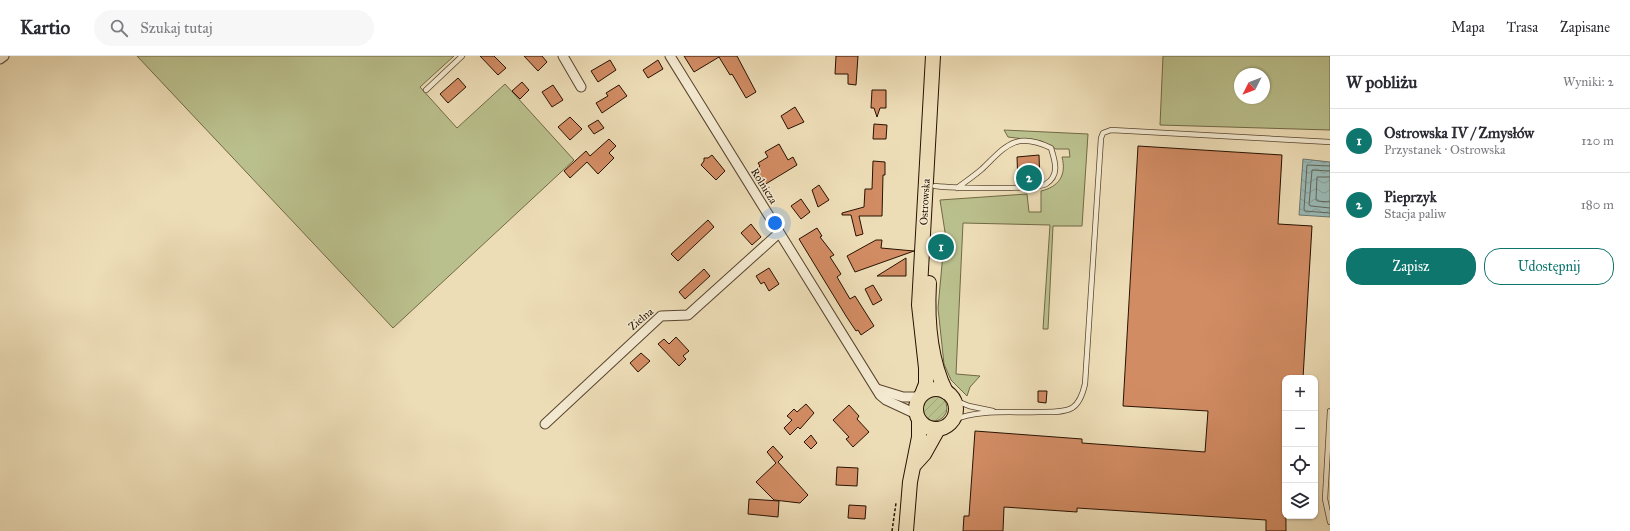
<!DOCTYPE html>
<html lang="pl">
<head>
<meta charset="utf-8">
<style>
	:root { --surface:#fff; --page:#f7f7f7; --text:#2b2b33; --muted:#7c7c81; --line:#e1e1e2; --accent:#0f766e }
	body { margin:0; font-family:"IM FELL Great Primer",serif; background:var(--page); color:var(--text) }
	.controls { position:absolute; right:12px; bottom:12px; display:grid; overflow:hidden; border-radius:8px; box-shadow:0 1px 3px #0004 }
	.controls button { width:36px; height:36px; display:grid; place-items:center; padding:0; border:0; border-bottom:1px solid var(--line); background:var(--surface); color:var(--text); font:20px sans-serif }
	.compass { position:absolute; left:1234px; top:12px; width:36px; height:36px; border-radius:50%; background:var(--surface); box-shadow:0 1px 3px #0004; rotate:228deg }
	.you { position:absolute; left:775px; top:167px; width:14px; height:14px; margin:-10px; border:3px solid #fff; border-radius:50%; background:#1a73e8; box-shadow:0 0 0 6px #1a73e833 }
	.badge { display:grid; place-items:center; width:26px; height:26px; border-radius:50%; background:var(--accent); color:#fff; font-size:13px; font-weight:700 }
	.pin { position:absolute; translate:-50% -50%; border:2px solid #fff; box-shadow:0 1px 4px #0006 }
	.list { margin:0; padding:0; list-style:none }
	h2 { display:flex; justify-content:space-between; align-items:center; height:52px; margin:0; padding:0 16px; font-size:17px }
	h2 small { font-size:13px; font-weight:400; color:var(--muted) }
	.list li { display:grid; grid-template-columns:26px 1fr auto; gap:12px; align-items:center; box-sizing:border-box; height:64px; padding:0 16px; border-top:1px solid var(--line) }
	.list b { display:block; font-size:15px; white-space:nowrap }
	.list p { margin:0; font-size:13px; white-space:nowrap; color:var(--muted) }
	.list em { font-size:13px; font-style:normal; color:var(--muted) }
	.actions { display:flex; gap:8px; padding:12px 16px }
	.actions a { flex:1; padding:9px 0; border:1px solid var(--accent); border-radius:16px; text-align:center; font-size:14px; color:var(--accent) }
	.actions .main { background:var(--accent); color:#fff }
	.icon { flex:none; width:22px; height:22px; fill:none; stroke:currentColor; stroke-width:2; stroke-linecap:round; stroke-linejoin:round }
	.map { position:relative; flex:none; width:1330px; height:475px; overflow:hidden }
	header { display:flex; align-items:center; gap:24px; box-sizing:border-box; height:56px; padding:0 20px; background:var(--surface); border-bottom:1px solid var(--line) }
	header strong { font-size:19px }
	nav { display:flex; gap:22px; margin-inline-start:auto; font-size:14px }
	.search { width:280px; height:36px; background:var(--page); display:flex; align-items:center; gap:10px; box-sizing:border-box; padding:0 14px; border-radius:22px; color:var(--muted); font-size:15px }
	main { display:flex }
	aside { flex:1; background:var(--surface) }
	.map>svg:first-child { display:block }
	.grass { fill:#bac08d; stroke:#716946; fill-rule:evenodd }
	.garden { fill:url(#garden-furrows); stroke:#716946 }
	.water { fill:url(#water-waves); stroke:#6d776d }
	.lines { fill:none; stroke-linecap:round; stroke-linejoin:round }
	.shore { stroke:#62665b; stroke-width:1 }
	.building { fill:#d28c64; stroke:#281200 }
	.service-casing { stroke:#59452e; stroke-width:6 }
	.minor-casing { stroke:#59452e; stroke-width:11 }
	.primary-casing { stroke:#281200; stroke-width:16 }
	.path { stroke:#281200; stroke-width:1.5; stroke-dasharray:3 2; stroke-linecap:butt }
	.service { stroke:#f3e9d0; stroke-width:4.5 }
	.minor { stroke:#f3e9d0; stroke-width:9 }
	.primary { stroke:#edddb7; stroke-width:14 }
	.labels { text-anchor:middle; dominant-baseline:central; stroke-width:3; stroke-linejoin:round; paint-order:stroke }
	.street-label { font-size:11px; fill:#281200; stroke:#f3e9d0 }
</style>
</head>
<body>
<header>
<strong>Kartio</strong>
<div class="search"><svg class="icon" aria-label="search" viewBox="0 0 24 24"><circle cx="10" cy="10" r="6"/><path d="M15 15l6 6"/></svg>Szukaj tutaj</div>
<nav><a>Mapa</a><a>Trasa</a><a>Zapisane</a></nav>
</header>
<main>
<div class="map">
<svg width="1330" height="475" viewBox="0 0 1330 475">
	<defs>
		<pattern id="garden-furrows" width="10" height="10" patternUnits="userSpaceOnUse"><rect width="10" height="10" fill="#bac08d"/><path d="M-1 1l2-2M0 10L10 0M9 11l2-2" fill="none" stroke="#a0a478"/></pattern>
		<pattern id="water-waves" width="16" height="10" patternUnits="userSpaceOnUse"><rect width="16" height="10" fill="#9bbab6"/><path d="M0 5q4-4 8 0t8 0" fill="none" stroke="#869f9b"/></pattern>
	</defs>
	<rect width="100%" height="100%" fill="#edddb7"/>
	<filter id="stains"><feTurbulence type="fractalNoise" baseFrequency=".005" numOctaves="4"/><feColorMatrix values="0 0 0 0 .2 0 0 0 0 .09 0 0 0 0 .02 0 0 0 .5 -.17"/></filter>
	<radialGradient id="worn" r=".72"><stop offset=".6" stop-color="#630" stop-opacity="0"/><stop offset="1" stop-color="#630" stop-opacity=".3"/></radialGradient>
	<g class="grass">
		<polygon points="137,0 454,0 420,31 457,72 505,28 574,104 393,272"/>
		<path d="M 1163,0 L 1330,0 L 1330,74 L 1160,69 ZM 1240,18 L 1264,18 L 1264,42 L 1240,42 Z"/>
		<path d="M 1004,74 L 1088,78 L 1082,170 L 1053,170 L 1048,273 L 1043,273 L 1050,169 L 963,167 L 956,318 L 980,320 L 970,331 L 967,340 L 951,324 L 944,308 L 938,252 L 945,176 L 940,144 L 1027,138 L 1029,156 L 1041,156 L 1041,135 C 1058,131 1067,120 1062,101 L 1070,101 L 1069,93 L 1056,93 L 1041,85 L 1008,81 Z"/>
	</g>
	<circle class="garden" cx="934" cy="352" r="13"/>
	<polygon class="water" points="1303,103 1330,106 1330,161 1299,159"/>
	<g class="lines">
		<g class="shore">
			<polyline points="1330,110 1307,109 1304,153 1305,155 1330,157"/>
			<polyline points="1330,115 1312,114 1309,149 1311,150 1330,152"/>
			<polyline points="1330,121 1317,121 1316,143 1317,145 1330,146"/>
		</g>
	</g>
	<g class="building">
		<polygon points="480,0 494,0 506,12 498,19"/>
		<polygon points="524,0 542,0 547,6 538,15"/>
		<polygon points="684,0 737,0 756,36 746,42 732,18 730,19 719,1 694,16"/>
		<polygon points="836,0 858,0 856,29 848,28 848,18 835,18"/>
		<polygon points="610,4 616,14 598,26 591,15"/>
		<polygon points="658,4 663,13 648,22 643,14"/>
		<polygon points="458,22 466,31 448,47 440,38"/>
		<polygon points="522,26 529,34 520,43 512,35"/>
		<polygon points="553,29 563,44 552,51 542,36"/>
		<polygon points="619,29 627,40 602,57 596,47 608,40 606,37"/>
		<polygon points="872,34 886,34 886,52 880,52 877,61 874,52 871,52"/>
		<polygon points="795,51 804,66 788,73 781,60"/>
		<polygon points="570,61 582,73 570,84 558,71"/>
		<polygon points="598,64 604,72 594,78 588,70"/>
		<polygon points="874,68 887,69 886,83 873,83"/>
		<polygon points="609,83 616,90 609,97 614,102 598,118 587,106 570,122 564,115 586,95 590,100"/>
		<polygon points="779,88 788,104 793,101 797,109 764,129 755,114 760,110 758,107 768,101 765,96"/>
		<polygon points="1138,90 1282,99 1278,168 1312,170 1303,322 1285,322 1286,475 1266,475 1266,464 1077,452 1077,456 1004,451 1003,475 963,475 964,460 969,460 975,375 1082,383 1082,387 1205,396 1208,355 1123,350"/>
		<polygon points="712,99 725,115 716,124 701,109 704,105 704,102 708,102"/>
		<polygon points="1039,99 1040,126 1018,128 1017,101"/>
		<polygon points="873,105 885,106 885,119 883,119 882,160 859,160 863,178 856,180 851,159 842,159 842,157 864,151 865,133 872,133"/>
		<polygon points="819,129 829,144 818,151 812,134"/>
		<polygon points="801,143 810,156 801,163 791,150"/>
		<polygon points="708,164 714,171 678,205 671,198"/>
		<polygon points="751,168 761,181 752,189 741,177"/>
		<polygon points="817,172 822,180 820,181 834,199 830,201 841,218 837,221 850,243 855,240 874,270 861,279 858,274 856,275 846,260 799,183"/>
		<polygon points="876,184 882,184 881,192 914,195 855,216 847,200"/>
		<polygon points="906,202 906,220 877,220"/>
		<polygon points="769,212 779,228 769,235 764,226 761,228 756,220"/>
		<polygon points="704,213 710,220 685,243 679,236"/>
		<polygon points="873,229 882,244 873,249 865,233"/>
		<polygon points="676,281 689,295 683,300 686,303 679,310 658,288 664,283 669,288"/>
		<polygon points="641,297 650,305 638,316 630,307"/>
		<polygon points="1038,335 1047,335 1046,347 1038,346"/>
		<polygon points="806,348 814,357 800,373 798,371 790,379 784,372 792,364 787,360 794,353 797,356"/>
		<polygon points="849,349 859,360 857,363 869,376 853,391 846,383 849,381 833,364"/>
		<polygon points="811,379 817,387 811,393 804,386"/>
		<polygon points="773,390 783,401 778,406 808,439 800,447 774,444 756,426 776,407 767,396"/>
		<polygon points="837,411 858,412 857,430 836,429"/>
		<polygon points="749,443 779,445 778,461 748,458"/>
		<polygon points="849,449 866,450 865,463 848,462"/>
	</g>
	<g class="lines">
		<defs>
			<g id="service">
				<polyline points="426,34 462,0"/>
				<path d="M 935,130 C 951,132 1036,134 1046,128 C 1060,119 1055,105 1051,92 C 1015,75 1006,90 982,113 C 974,120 965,126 957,132"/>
				<polyline points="954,344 969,350 993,355"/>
				<polyline points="1330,355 1325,443 1330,466"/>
				<path d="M 953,364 C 979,353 1010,357 1038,356 C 1049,356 1062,357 1072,352 C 1080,347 1083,337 1085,328 L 1101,82 L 1103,77 L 1111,74 L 1330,86"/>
			</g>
			<g id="minor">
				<polyline points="563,0 581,31"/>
				<polyline points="670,0 880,339 886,344 916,358"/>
				<polyline points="0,3 4,0"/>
				<polyline points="877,333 903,341 920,341"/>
				<polyline points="545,368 661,260 688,259 779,177"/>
			</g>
			<g id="primary">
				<path d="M 929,227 C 927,262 930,304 946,336"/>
				<circle cx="936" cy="353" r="20"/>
				<polyline points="922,338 926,328 926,312 919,249 933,0"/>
				<polyline points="915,408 924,398 938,373"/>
				<polyline points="906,475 910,426 919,381 919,365"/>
			</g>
		</defs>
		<use href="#service" class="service-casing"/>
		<use href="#minor" class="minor-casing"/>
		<use href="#primary" class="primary-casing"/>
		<polyline class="path" points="892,475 896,447"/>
		<use href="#service" class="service"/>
		<use href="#minor" class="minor"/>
		<use href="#primary" class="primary"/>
	</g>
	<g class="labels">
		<g class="street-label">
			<text transform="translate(764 130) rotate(58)">Rolnicza</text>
			<text transform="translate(925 146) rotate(-87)">Ostrowska</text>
			<text transform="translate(641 263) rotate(-40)">Zielna</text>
		</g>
	</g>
	<rect width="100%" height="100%" filter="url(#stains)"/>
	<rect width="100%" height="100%" fill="url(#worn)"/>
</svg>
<div class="controls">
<button>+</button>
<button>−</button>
<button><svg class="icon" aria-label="locate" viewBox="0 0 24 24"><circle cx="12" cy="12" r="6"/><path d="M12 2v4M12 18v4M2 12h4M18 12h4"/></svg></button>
<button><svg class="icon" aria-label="layers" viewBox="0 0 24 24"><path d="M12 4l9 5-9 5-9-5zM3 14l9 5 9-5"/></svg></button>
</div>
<svg class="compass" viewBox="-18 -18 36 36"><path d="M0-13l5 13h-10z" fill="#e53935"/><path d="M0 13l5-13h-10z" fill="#7c7c81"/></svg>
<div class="you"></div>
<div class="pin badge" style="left:941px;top:191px">1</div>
<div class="pin badge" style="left:1029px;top:122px">2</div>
</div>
<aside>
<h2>W pobliżu<small>Wyniki: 2</small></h2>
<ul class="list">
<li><span class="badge">1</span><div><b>Ostrowska IV / Zmysłów</b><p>Przystanek · Ostrowska</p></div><em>120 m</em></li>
<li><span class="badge">2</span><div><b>Pieprzyk</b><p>Stacja paliw</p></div><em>180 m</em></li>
</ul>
<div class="actions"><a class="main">Zapisz</a><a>Udostępnij</a></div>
</aside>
</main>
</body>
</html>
